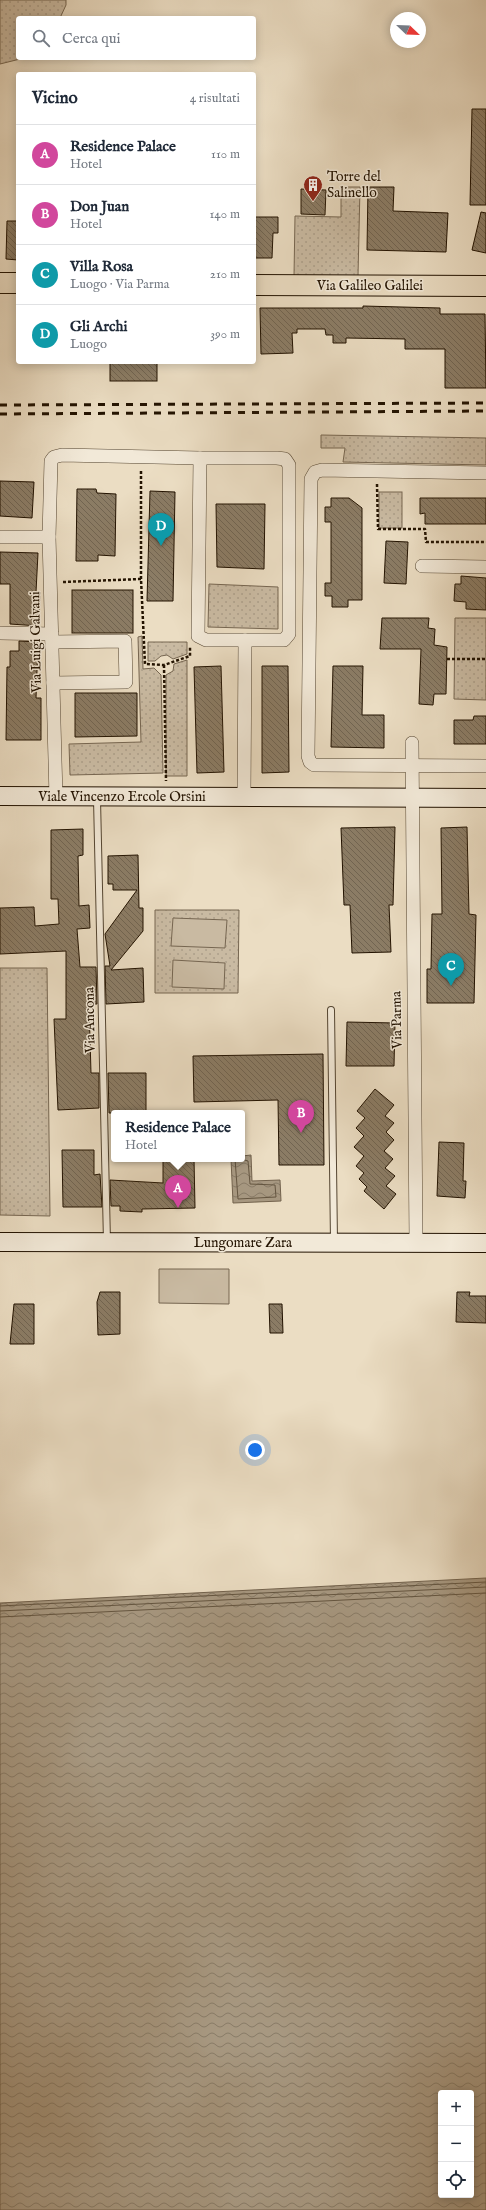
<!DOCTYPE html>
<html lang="it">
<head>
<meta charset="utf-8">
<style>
	:root { --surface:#fff; --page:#f2f2f3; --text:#1f2937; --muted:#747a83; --line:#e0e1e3; --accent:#8f2418 }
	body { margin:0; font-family:"IM FELL English",serif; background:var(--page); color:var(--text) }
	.controls { position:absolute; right:12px; bottom:12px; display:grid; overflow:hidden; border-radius:4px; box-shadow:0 2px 10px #0003 }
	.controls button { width:36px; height:36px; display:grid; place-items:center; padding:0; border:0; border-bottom:1px solid var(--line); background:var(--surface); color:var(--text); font:20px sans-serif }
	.compass { position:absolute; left:390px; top:12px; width:36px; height:36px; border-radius:50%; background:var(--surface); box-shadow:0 2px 10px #0003; rotate:113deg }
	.you { position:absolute; left:255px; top:1450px; width:14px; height:14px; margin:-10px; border:3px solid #fff; border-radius:50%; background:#1a73e8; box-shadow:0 0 0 6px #1a73e833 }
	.badge { display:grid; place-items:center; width:26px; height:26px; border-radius:50%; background:var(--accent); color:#fff; font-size:13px; font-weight:700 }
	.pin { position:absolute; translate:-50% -33px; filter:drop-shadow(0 1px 2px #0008) }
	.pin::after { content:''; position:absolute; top:21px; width:14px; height:12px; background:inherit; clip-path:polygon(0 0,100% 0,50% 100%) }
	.popup { position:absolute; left:111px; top:1110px; width:134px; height:52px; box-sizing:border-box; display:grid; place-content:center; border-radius:4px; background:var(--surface); filter:drop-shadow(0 1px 3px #0005); font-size:13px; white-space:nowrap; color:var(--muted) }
	.popup b { font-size:15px; color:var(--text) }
	.popup::after { content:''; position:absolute; left:50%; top:100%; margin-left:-8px; border:8px solid transparent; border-top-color:var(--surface) }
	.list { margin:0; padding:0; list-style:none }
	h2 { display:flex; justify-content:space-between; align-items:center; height:52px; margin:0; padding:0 16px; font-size:17px }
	h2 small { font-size:13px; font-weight:400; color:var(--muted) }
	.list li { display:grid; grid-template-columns:26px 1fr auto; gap:12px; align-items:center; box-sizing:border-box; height:60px; padding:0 16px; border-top:1px solid var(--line) }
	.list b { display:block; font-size:15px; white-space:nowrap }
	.list p { margin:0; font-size:13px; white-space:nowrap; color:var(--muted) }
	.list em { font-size:13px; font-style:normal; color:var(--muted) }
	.icon { flex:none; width:22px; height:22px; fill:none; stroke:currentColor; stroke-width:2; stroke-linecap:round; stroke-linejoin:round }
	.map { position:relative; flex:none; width:486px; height:2210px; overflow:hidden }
	.search { position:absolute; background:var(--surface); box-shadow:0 2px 10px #0003; left:16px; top:16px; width:240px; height:44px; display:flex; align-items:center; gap:10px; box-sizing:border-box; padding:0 14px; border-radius:4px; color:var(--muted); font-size:15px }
	.panel { position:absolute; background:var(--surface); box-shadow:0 2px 10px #0003; left:16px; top:72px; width:240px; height:292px; border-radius:4px }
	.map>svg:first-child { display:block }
	.grass { fill:url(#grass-dots); stroke:#766651 }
	.pitch { fill:#c9baa2; stroke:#766651 }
	.water { fill:url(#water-waves); stroke:#72624d; fill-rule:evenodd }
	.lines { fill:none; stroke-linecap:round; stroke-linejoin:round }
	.shore { stroke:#645540; stroke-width:1 }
	.building { fill:url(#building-back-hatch); stroke:#221200 }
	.lane-casing { stroke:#544531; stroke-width:8 }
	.street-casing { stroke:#544531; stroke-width:14 }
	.secondary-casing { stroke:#221200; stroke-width:20 }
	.primary-casing { stroke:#221200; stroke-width:22 }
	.path { stroke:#221200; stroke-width:2.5; stroke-dasharray:3 2; stroke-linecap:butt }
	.lane { stroke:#f2e9d8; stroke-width:6 }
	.street { stroke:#f2e9d8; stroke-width:13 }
	.secondary { stroke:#f2e9d8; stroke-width:18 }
	.primary { stroke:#ebddc3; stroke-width:20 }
	.rail { stroke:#221200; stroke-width:3; stroke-dasharray:7 7; stroke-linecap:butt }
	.labels { text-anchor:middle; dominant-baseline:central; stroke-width:3; stroke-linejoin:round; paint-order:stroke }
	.poi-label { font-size:14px; fill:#221200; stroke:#f2e9d8; text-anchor:start }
	.street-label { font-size:14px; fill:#221200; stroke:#f2e9d8 }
</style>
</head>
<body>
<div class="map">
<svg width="486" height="2210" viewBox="0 0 486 2210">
	<defs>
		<pattern id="grass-dots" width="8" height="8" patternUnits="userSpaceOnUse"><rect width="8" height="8" fill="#c9baa2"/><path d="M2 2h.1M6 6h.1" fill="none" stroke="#ac9f8a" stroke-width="1.8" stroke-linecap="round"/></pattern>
		<pattern id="water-waves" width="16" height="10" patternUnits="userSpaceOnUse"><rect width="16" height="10" fill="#a79881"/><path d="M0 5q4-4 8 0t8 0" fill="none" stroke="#887b67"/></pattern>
		<pattern id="building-back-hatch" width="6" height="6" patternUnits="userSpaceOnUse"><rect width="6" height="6" fill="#8b7c65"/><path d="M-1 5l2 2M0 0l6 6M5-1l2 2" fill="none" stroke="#716451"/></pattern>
	</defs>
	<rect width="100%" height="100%" fill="#ebddc3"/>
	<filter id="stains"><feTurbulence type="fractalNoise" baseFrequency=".005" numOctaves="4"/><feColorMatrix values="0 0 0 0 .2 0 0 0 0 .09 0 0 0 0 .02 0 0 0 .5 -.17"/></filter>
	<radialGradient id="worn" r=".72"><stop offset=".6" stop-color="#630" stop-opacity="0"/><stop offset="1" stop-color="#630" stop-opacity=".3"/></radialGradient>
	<g class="grass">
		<polygon points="0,0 66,0 66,5 60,18 18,18 18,58 24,58 0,64"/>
		<polygon points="341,187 360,187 358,276 294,276 295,216 341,217"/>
		<polygon points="321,435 486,438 486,465 343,462 345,448 321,448"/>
		<rect x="379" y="492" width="23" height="36"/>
		<polygon points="209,584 278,587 278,629 208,627"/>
		<polygon points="455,618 486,618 486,700 454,699"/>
		<polygon points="142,636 143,669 154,668 161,675 163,773 70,775 69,744 141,742 138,637"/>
		<polygon points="148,642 187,642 187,654 173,659 167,655 161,656 155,661 148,661"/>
		<polygon points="187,660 187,776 166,776 166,675 173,671 174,664"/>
		<polygon points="155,910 239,910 238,993 155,993"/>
		<polygon points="0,968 47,968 50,1216 0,1215"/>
	</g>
	<g class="pitch">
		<polygon points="173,918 227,920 225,948 171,946"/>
		<polygon points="173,960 225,963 224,989 172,987"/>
		<polygon points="159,1269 229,1269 229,1304 159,1303"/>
	</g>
	<g class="water">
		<polygon points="251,1155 252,1181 280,1180 281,1201 233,1203 231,1159 242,1159 242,1156"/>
		<path d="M 486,1578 L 486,2210 L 0,2210 L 0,1603 ZM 441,2093 L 471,2093 L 471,2195 L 441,2195 Z"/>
	</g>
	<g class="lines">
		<g class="shore">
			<polyline points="235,1159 238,1199 276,1197 275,1185 250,1184 248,1161 241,1159"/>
			<polyline points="0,1606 486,1582"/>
			<polyline points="0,1611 486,1587"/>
			<polyline points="0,1617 486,1593"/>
		</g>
	</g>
	<g class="building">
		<polygon points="472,109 486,109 486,205 470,205"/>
		<polygon points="368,187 394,187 393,211 448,213 446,252 367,250"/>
		<polygon points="301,189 326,190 325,215 301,214"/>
		<polygon points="481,212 486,213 486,253 472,250"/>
		<polygon points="254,217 278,217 278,233 273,233 272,258 254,258"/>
		<polygon points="7,221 18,221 18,260 6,259"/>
		<polygon points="363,306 440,308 440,314 485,314 486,388 445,388 445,349 405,349 405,339 346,338 346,343 333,343 333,335 326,335 325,329 297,329 297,333 292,333 293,353 261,354 260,308 363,308"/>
		<rect x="110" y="362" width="47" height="19"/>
		<polygon points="0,481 34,482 32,518 0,516"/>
		<polygon points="77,489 96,489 97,493 116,494 115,556 98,555 98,561 76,561"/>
		<polygon points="150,491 175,492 173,601 147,601"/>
		<polygon points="331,498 349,498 362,508 362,600 348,600 348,607 332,607 332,596 325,596 325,583 331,583 331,522 325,522 325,507 331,507"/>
		<polygon points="420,498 486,498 486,524 425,524 425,513 420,514"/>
		<polygon points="216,504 265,504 264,569 217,567"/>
		<polygon points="386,541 408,542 406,584 384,583"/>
		<polygon points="0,552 38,553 36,592 40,592 39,626 10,624 10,584 0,584"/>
		<polygon points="461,576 486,578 486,610 466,609 466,602 454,601 455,584 461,584"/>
		<rect x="72" y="590" width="61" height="43"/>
		<polygon points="382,618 429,618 428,628 435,629 434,645 447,647 446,694 434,694 433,705 419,704 421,649 380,649"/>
		<polygon points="19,641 38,642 36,698 41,698 41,740 6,740 7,667 10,667 10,651 19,651"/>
		<polygon points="221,666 224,772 197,773 194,667"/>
		<polygon points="262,666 288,666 289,772 262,773"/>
		<polygon points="333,666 363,666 362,715 384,715 384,748 331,747"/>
		<polygon points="75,693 137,693 137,736 75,737"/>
		<polygon points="474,716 486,716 486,744 454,744 454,720 473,720"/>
		<polygon points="395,827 393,905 389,905 391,952 352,953 350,905 344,905 341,828"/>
		<polygon points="467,827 469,914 476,915 474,1003 427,1003 427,969 431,969 432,914 442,914 441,828"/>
		<polygon points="83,829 83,855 78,856 79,906 89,905 90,928 77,929 80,967 96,967 97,1004 89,1004 91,1073 99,1073 99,1108 58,1110 54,1019 66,1019 66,951 0,954 0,908 34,907 35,926 59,924 58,899 51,899 51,830"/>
		<polygon points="138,855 139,908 143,908 143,931 111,970 143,968 144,1002 106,1004 105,966 110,966 105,934 137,890 113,890 113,884 108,884 108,856"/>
		<polygon points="347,1022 395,1023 394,1066 346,1066"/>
		<polygon points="323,1054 324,1165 279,1165 278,1100 194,1102 193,1056"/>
		<polygon points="108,1073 146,1073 146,1113 109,1113"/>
		<polygon points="375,1089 394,1105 385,1116 394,1123 386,1132 394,1140 384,1151 393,1159 385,1168 395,1176 386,1186 396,1194 384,1209 364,1191 367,1187 359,1179 364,1173 356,1166 364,1156 354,1147 364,1136 356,1128 365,1118 357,1111"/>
		<polygon points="439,1142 464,1143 463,1181 466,1181 465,1198 437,1196"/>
		<polygon points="62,1150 94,1150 94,1175 100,1174 102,1207 63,1207"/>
		<polygon points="163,1159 194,1159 195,1208 142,1209 142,1212 120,1211 120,1206 111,1206 110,1180 163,1183"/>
		<polygon points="100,1292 120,1292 120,1334 98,1335 97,1302"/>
		<polygon points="457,1292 470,1292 469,1296 486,1296 486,1323 456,1322"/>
		<polygon points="14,1304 34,1304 34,1344 10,1344"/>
		<polygon points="269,1304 282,1304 283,1333 270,1333"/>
	</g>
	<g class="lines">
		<defs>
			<g id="lane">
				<polyline points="97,799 107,1242"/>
				<polyline points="331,1010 334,1242"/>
			</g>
			<g id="street">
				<polygon points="200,458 277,458 285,459 289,465 289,634 284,640 206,640 198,636"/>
				<polyline points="486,473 322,470 315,472 311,479 308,756 310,762 314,765 486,766"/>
				<polyline points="0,537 49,537"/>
				<polyline points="422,566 486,567"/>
				<polyline points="0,633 52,634"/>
				<polyline points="52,642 125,641 126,682 53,683"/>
				<polyline points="412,743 416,1243"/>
				<polyline points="56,797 49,537 51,461 54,457 62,455 200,458"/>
				<polyline points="244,797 245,640"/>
			</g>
			<g id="secondary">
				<polyline points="0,796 486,798"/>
				<polyline points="0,1242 486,1243"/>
			</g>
			<g id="primary">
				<polyline points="0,283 18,283"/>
				<polyline points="254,285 486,286"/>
			</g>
		</defs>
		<use href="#lane" class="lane-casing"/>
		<use href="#street" class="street-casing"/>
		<use href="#secondary" class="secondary-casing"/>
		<use href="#primary" class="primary-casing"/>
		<g class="path">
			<polyline points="141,471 141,579 145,664 164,665 190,656 190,647"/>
			<polyline points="377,484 378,529 425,529 426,542 486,542"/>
			<polyline points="63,582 141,579"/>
			<polyline points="447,659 486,659"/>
			<polyline points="164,665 166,781"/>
		</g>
		<use href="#lane" class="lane"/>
		<use href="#street" class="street"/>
		<use href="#secondary" class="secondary"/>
		<use href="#primary" class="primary"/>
		<g class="rail">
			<polyline points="0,405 486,403"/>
			<polyline points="0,414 486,411"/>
		</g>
	</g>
	<defs>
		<symbol id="building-pin" viewBox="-11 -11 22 30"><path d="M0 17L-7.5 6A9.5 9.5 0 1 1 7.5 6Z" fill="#8f2418" stroke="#f2e9d8"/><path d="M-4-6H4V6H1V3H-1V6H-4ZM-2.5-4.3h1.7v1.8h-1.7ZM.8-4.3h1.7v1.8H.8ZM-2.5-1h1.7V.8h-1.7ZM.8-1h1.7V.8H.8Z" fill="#fff"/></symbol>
	</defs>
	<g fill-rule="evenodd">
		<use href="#building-pin" x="302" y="174" width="22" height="30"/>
	</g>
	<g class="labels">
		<g class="poi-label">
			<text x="327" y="177">Torre del<tspan x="327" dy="16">Salinello</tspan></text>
		</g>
		<g class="street-label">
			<text x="370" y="286">Via Galileo Galilei</text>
			<text transform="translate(36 642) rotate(-91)">Via Luigi Galvani</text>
			<text x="122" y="797">Viale Vincenzo Ercole Orsini</text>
			<text transform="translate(90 1020) rotate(-91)">Via Ancona</text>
			<text transform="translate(397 1020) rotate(-91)">Via Parma</text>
			<text x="243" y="1243">Lungomare Zara</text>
		</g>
	</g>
	<rect width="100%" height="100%" filter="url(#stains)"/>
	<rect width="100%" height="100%" fill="url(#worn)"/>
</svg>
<div class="controls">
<button>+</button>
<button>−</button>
<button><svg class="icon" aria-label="locate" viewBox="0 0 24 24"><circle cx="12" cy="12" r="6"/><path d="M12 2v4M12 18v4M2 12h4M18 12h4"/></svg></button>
</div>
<svg class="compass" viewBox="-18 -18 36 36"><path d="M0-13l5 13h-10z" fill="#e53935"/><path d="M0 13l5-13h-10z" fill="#747a83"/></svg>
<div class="you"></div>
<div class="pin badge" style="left:178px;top:1208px;background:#d1479c">A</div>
<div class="popup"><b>Residence Palace</b>Hotel</div>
<div class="pin badge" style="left:301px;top:1133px;background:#d1479c">B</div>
<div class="pin badge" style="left:451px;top:986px;background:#0f9aa8">C</div>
<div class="pin badge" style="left:161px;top:546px;background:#0f9aa8">D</div>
<div class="search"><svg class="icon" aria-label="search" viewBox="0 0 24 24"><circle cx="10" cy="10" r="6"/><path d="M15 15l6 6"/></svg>Cerca qui</div>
<section class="panel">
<h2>Vicino<small>4 risultati</small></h2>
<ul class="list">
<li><span class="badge" style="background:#d1479c">A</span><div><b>Residence Palace</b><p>Hotel</p></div><em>110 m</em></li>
<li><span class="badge" style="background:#d1479c">B</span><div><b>Don Juan</b><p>Hotel</p></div><em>140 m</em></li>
<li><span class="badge" style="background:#0f9aa8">C</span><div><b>Villa Rosa</b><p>Luogo · Via Parma</p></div><em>210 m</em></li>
<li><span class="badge" style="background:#0f9aa8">D</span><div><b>Gli Archi</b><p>Luogo</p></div><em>390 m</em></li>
</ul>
</section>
</div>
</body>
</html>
